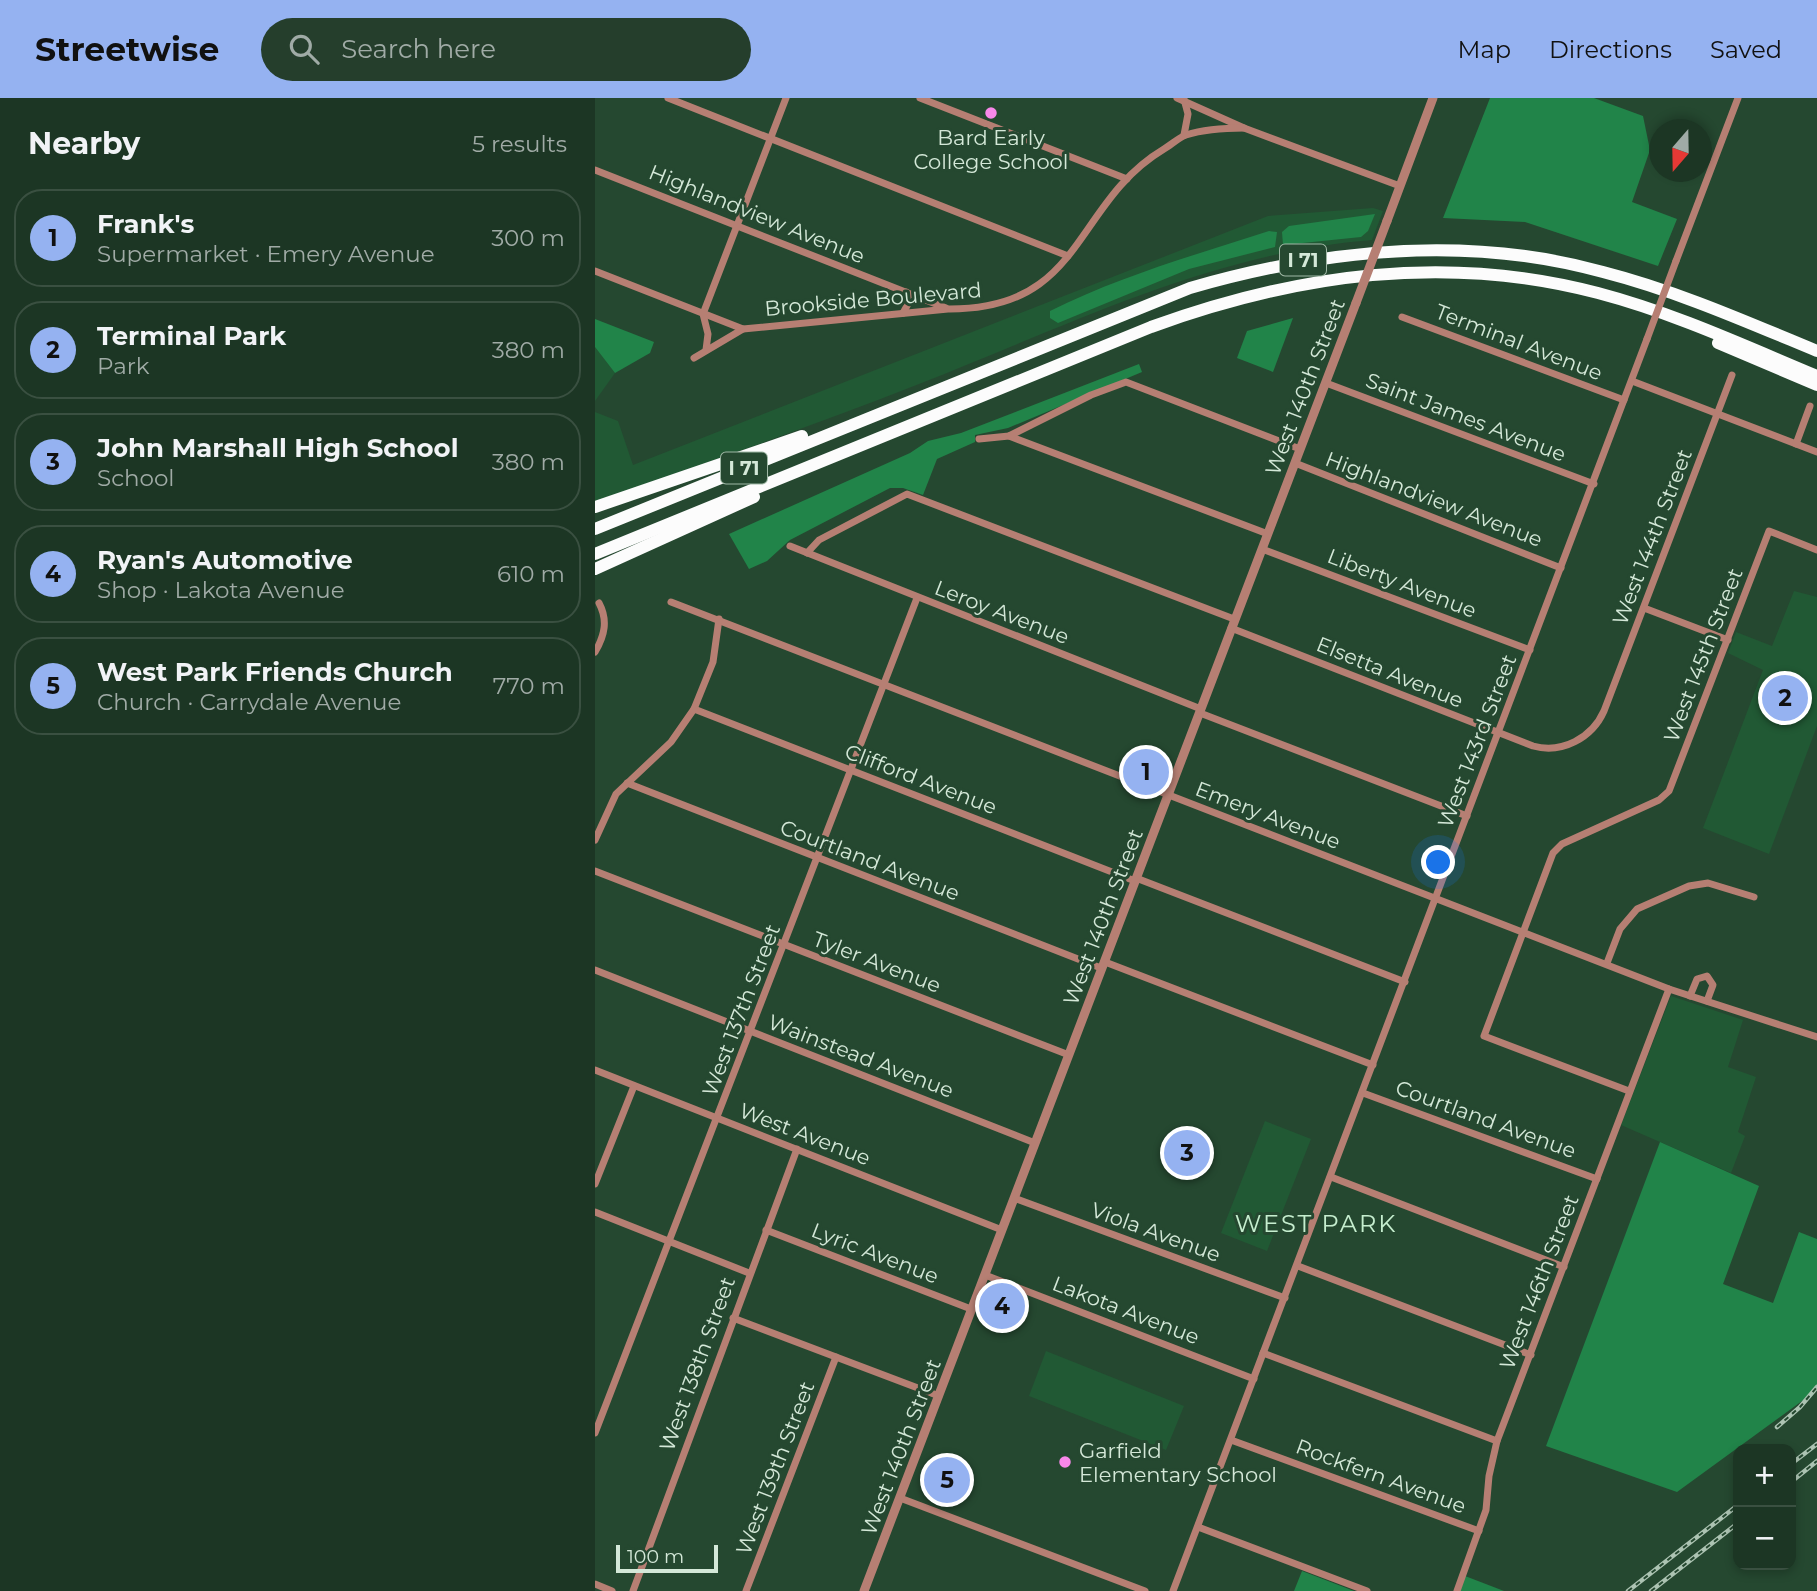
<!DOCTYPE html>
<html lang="en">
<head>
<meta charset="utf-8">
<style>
	:root { --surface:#1c3624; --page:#253e2c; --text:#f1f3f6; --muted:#a0aba6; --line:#3a5041; --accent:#95b2f1 }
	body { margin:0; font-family:Montserrat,sans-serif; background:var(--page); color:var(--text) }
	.controls { position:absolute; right:21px; bottom:21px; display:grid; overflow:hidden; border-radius:14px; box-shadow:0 4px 10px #0003 }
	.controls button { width:63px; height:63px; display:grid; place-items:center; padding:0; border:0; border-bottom:2px solid var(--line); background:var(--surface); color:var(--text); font:35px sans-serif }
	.compass { position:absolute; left:1054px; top:21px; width:63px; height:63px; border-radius:50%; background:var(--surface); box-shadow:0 4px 10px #0003; rotate:200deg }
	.scale { position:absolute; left:21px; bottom:18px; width:102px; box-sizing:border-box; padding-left:7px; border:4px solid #d4e8d8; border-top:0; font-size:19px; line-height:24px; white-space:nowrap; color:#d4e8d8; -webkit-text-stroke:5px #254830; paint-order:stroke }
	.you { position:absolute; left:844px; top:765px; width:24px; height:24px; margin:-18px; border:5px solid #fff; border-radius:50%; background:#1a73e8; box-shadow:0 0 0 10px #1a73e833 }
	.badge { display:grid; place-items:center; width:46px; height:46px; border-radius:50%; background:var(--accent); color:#111; font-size:23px; font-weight:700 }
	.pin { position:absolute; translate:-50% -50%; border:4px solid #fff; box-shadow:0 2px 7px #0006 }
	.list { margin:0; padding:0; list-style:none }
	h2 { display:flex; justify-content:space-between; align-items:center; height:91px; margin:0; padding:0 28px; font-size:30px }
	h2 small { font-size:23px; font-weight:400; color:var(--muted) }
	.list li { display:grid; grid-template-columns:46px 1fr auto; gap:21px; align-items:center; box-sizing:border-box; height:98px; margin:0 14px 14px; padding:0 14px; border:2px solid var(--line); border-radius:28px }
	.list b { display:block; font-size:26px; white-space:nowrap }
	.list p { margin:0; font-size:23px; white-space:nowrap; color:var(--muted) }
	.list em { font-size:23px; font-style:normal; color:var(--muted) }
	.icon { flex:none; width:38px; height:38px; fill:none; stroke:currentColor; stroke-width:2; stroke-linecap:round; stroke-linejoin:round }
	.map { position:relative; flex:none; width:1222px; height:1493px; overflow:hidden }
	header { display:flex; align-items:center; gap:42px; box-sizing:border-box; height:98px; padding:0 35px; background:var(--accent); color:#111 }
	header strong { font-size:33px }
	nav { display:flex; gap:38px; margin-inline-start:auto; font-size:24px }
	.search { width:490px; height:63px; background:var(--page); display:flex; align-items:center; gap:18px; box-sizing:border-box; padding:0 24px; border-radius:38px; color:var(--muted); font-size:26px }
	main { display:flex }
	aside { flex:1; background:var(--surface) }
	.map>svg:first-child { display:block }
	.green { fill:#215934 }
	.forest { fill:#218449 }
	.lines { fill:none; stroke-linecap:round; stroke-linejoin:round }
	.minor { stroke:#b67f73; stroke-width:7 }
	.tertiary { stroke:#b67f73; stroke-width:9 }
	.motorway { stroke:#fcfcfc; stroke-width:12 }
	.rail-casing { stroke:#acc3b2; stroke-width:4.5 }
	.rail { stroke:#254830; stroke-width:2; stroke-dasharray:5; stroke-linecap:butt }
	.minor-bridge { stroke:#b67f73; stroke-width:7 }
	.tertiary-bridge { stroke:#b67f73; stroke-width:9 }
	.poi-dot { fill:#f888ea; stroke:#254830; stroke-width:2.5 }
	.labels { text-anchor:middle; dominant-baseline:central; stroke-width:6; stroke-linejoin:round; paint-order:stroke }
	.shield { fill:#254830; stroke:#a0b8a6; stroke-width:2 }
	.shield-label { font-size:19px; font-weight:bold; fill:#d4e8d8 }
	.poi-label { font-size:21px; fill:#d4e8d8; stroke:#254830 }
	.street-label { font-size:21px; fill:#d4e8d8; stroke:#254830 }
	.quarter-label { font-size:24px; letter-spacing:2px; fill:#c6eecf; stroke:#254830 }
</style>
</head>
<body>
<header>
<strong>Streetwise</strong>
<div class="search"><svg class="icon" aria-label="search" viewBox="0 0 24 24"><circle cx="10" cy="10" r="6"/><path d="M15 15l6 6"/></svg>Search here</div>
<nav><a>Map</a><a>Directions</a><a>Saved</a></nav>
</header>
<main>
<aside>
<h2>Nearby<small>5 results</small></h2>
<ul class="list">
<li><span class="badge">1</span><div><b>Frank's</b><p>Supermarket · Emery Avenue</p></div><em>300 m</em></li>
<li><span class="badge">2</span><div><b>Terminal Park</b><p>Park</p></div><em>380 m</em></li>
<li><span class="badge">3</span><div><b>John Marshall High School</b><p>School</p></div><em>380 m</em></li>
<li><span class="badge">4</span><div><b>Ryan's Automotive</b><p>Shop · Lakota Avenue</p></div><em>610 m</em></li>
<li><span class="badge">5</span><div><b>West Park Friends Church</b><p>Church · Carrydale Avenue</p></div><em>770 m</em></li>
</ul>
</aside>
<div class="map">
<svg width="1222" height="1493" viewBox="0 0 1222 1493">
	<rect width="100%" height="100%" fill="#254830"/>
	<g class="green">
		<path d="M 778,110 L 788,113 L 777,142 C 615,155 473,228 324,286 C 217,328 109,366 0,403 L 0,314 L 23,323 L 38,367 L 673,118 Z"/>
		<polygon points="0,249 20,275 0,303"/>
		<polygon points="1199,493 1222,499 1222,628 1174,756 1108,730 1168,572 1133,555 1141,534 1177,548"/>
		<polygon points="1076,898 1148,922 1133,969 1161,979 1143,1034 1150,1038 1136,1075 1026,1027"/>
		<polygon points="670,1023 716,1041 672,1153 626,1135"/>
		<polygon points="451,1253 589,1308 571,1352 434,1298"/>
	</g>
	<g class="forest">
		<polygon points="895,0 999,0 1048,18 1055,52 1037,104 1082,121 1063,168 930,124 848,120"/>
		<polygon points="780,116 773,133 766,139 688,147 687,134 694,128"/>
		<path d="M 674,133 L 682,134 L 680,149 L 594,171 L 463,225 L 455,220 L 455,213 C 525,178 600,157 674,133 Z"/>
		<polygon points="698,220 678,274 642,260 652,233"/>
		<polygon points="0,221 59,244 55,255 20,275 0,249"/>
		<polygon points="544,266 547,274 413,330 380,337 380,344 342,361 328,397 308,390 295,390 195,442 172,463 154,471 134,436 315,355 333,343 366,335"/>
		<polygon points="1065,1044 1164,1088 1128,1186 1178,1205 1204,1134 1222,1141 1222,1292 1082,1394 951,1348"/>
		<polygon points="707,1473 759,1493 699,1493"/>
		<polygon points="870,1478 909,1493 865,1493"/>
	</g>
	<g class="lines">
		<g class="minor">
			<polyline points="73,0 473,158"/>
			<polyline points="325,0 532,81"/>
			<polyline points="582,0 649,30 805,88"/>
			<polyline points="589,37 593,16 589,1"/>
			<polyline points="0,72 351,210"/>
			<polyline points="1081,163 1143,0"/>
			<polyline points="0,173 148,231"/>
			<polyline points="308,215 313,206 311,194"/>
			<polyline points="807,219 1029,302"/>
			<polyline points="111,252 113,236 108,216 191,0"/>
			<path d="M 99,260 L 148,231 L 353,211 C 490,212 477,106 569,51 C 576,47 583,40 591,37 C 610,31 630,30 649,30"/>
			<polyline points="1037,283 1222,354"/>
			<polyline points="731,285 999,386"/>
			<polyline points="414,338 673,436"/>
			<polyline points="384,341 414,338 496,297 531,284 705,351"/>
			<polyline points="1201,346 1215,308"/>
			<polyline points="700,365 966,470"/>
			<polyline points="195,448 606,611"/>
			<polyline points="667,451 935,552"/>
			<polyline points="212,455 224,442 312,396 639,521"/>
			<polyline points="76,504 1074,891 1222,939"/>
			<polyline points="1049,510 1133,542"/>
			<path d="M 636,530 L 938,648 C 967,656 997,640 1009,613 L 1137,277"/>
			<path d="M 0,554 C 10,537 13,522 4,505"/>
			<polyline points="99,611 540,783"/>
			<polyline points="605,615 872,718"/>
			<polyline points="32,685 506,870"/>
			<polyline points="0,742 21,696 76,644 99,611 118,564 124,521"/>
			<polyline points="0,773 474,957"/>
			<polyline points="541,780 810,884"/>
			<polyline points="510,864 778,967"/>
			<polyline points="1012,865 1025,831 1042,811 1094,788 1113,785 1159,799"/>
			<polyline points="0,872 440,1045"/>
			<polyline points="1095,898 1102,881 1112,878 1118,887 1112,903"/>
			<polyline points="0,972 407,1132"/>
			<polyline points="1034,993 889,938 958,755 967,746 1064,702 1074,693 1174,433 1222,452"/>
			<polyline points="768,995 1002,1081"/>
			<polyline points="736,1079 969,1169"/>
			<polyline points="0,1086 39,988"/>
			<polyline points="419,1100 690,1200"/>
			<polyline points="0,1114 154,1175"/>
			<polyline points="171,1132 376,1211"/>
			<polyline points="703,1168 936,1257"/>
			<polyline points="390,1177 659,1281"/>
			<polyline points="138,1220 344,1298"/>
			<polyline points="668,1255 902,1343"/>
			<polyline points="0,1335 322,500"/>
			<polyline points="636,1342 884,1433"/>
			<polyline points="305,1400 550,1493"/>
			<polyline points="603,1429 772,1493"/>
			<polyline points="0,1486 17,1493"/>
			<polyline points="38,1493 202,1051"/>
			<polyline points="151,1493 241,1259"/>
			<polyline points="578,1493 1052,241"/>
			<polyline points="862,1493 891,1412 894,1378 902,1343 1074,891"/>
		</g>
		<g class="tertiary">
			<polyline points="792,123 838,0"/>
			<polyline points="269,1493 761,205"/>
		</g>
		<g class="motorway">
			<polyline points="1123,245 1222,287"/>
			<polyline points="0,409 207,338"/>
			<path d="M 0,431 L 595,190 C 730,151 871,136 1008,174 C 1082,193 1152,224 1222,253"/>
			<path d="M 0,456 L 556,229 C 702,176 851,155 1003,195 C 1079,215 1150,248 1222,278"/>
			<polyline points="0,471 159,399"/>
		</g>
		<defs>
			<g id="rail">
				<polyline points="1182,1329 1205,1309 1222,1289"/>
				<polyline points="1196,1366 1222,1346"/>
				<polyline points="1196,1384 1222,1363"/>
				<polyline points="1033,1493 1143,1407"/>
				<polyline points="1056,1493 1143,1425"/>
			</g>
		</defs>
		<use href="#rail" class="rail-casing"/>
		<use href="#rail" class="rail"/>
		<polyline class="minor-bridge" points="1052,241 1081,163"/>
		<polyline class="tertiary-bridge" points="761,205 792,123"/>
	</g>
	<g class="poi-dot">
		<circle cx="396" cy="15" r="7"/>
		<circle cx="470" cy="1364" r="7"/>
	</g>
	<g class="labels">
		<g class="shield">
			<rect x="685" y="146.5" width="46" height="31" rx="5"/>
			<rect x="126" y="354.5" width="46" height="31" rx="5"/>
		</g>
		<g class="shield-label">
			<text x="708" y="162">I 71</text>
			<text x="149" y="370">I 71</text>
		</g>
		<g class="poi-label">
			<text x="396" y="39">Bard Early<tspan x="396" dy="24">College School</tspan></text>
			<text x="484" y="1352" text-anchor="start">Garfield<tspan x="484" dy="24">Elementary School</tspan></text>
		</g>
		<g class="street-label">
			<text transform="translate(162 116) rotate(22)">Highlandview Avenue</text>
			<text transform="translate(278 201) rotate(-5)">Brookside Boulevard</text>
			<text transform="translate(924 244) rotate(21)">Terminal Avenue</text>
			<text transform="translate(710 289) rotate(-69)">West 140th Street</text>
			<text transform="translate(871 319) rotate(21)">Saint James Avenue</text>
			<text transform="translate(839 401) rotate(21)">Highlandview Avenue</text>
			<text transform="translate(1057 439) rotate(-69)">West 144th Street</text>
			<text transform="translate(807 485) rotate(21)">Liberty Avenue</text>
			<text transform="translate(407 514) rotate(21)">Leroy Avenue</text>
			<text transform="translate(1108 557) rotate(-69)">West 145th Street</text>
			<text transform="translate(795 574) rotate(22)">Elsetta Avenue</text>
			<text transform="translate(882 643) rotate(-69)">West 143rd Street</text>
			<text transform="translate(326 681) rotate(21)">Clifford Avenue</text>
			<text transform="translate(673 717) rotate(21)">Emery Avenue</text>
			<text transform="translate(275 762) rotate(21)">Courtland Avenue</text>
			<text transform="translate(508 819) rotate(-69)">West 140th Street</text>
			<text transform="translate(282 864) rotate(21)">Tyler Avenue</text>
			<text transform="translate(146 912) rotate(-69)">West 137th Street</text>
			<text transform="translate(266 958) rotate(21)">Wainstead Avenue</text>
			<text transform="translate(891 1021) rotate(20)">Courtland Avenue</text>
			<text transform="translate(210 1036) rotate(21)">West Avenue</text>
			<text transform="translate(561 1134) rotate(20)">Viola Avenue</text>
			<text transform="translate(280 1155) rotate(21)">Lyric Avenue</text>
			<text transform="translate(944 1184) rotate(-69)">West 146th Street</text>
			<text transform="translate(531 1212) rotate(21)">Lakota Avenue</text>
			<text transform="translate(102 1266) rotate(-70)">West 138th Street</text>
			<text transform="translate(306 1349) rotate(-69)">West 140th Street</text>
			<text transform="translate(180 1370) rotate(-69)">West 139th Street</text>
			<text transform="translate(786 1378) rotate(20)">Rockfern Avenue</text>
		</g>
		<g class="quarter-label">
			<text x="721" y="1125">WEST PARK</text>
		</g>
	</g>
</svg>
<div class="controls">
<button>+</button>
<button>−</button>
</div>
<svg class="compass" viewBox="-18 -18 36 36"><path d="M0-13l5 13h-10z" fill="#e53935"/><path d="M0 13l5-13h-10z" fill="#a0aba6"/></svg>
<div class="scale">100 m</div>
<div class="you"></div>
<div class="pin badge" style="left:551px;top:674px">1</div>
<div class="pin badge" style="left:1190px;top:600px">2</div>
<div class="pin badge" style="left:592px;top:1055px">3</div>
<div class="pin badge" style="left:407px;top:1208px">4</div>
<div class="pin badge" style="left:352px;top:1382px">5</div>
</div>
</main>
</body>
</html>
